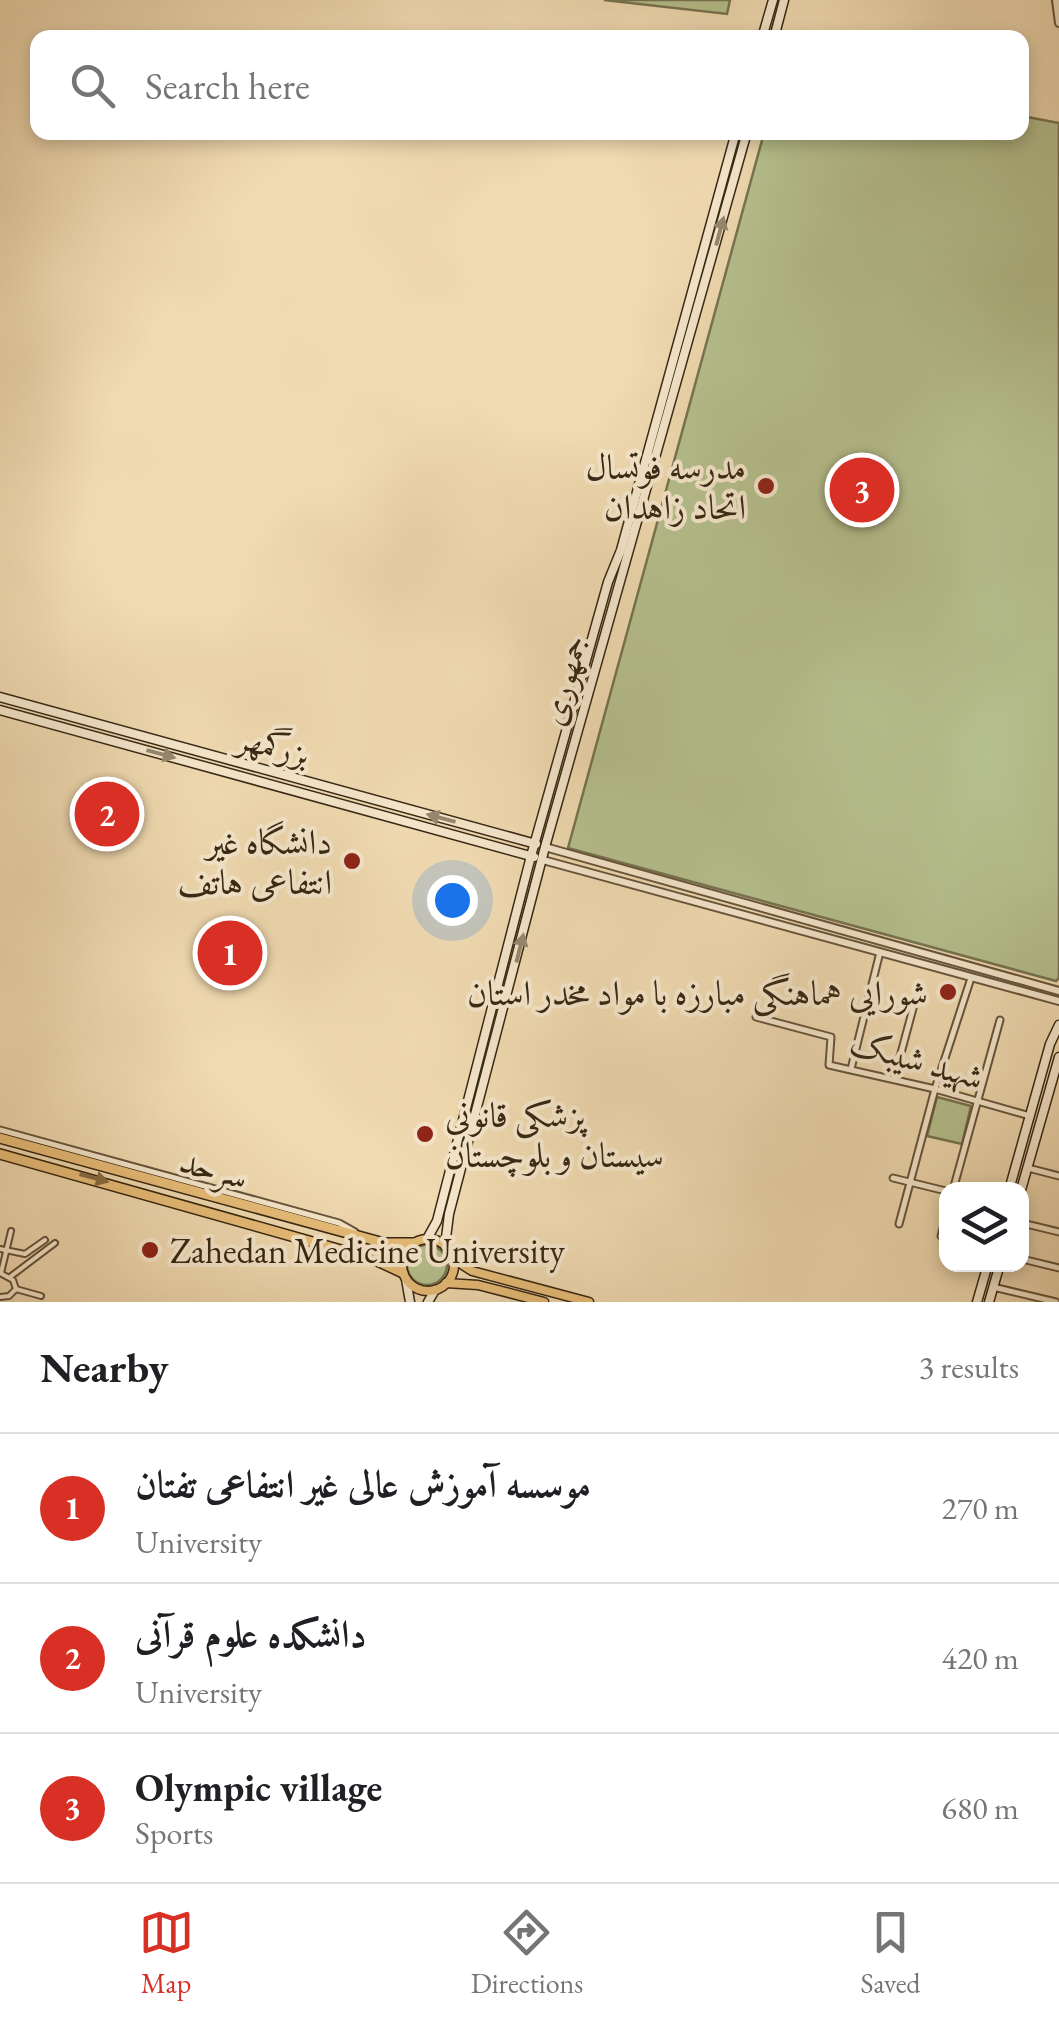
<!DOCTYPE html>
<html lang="en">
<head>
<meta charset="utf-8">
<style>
	:root { --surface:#fff; --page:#f2f2f2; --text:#202124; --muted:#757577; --line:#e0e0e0; --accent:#d93025 }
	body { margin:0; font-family:"EB Garamond",Amiri,serif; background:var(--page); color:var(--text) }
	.controls { position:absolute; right:30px; bottom:30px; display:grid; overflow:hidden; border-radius:20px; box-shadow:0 5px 15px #0003 }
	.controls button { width:90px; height:90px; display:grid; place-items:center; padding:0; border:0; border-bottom:2px solid var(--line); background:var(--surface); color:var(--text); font:50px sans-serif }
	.you { position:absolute; left:452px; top:900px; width:35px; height:35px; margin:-25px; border:8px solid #fff; border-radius:50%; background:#1a73e8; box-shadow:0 0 0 15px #1a73e833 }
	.badge { display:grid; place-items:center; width:65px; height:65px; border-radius:50%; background:var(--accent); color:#fff; font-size:32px; font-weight:700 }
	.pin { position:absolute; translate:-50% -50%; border:5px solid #fff; box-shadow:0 2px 10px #0006 }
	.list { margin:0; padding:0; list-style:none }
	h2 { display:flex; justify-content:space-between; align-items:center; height:130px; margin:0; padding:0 40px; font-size:42px }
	h2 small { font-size:32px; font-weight:400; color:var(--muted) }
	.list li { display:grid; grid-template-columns:65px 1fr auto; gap:30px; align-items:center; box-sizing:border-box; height:150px; padding:0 40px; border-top:2px solid var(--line) }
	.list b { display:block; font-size:38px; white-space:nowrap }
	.list p { margin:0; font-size:32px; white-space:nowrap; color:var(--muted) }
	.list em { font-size:32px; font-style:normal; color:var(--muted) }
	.icon { flex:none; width:55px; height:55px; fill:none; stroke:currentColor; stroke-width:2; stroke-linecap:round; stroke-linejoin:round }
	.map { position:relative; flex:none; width:1059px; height:1302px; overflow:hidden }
	.search { position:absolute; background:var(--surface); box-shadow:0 5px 15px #0003; left:30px; right:30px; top:30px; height:110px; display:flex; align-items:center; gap:25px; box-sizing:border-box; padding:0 35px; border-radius:20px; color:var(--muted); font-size:38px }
	.sheet { height:580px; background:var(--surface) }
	nav { display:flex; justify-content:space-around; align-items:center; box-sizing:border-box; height:140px; border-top:2px solid var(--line); background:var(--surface); font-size:28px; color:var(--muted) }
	nav a { display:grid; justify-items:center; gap:5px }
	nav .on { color:var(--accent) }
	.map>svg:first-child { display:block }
	.green { fill:#b6c18f; stroke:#767451; stroke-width:2.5 }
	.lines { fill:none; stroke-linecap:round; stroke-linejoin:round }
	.pedestrian-casing { stroke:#66543b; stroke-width:8 }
	.minor-casing { stroke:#66543b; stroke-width:9 }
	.tertiary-casing { stroke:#66543b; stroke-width:10 }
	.secondary-casing { stroke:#372713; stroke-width:11 }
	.primary-casing { stroke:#372713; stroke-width:11 }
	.trunk-casing { stroke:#372713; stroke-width:12 }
	.pedestrian { stroke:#f6e8cd; stroke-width:4 }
	.minor { stroke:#f6e8cd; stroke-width:5 }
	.tertiary { stroke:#f6e8cd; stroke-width:6 }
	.secondary { stroke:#f6e8cd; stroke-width:8 }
	.primary { stroke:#e8be79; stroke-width:8 }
	.trunk { stroke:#e8be79; stroke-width:9 }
	.oneway { fill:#968870 }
	.oneway2 { fill:#876b41 }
	.poi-dot { fill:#8f2418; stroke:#f6e8cd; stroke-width:4 }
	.labels { text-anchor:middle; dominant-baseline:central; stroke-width:8; stroke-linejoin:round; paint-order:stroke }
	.poi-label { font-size:35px; fill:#372713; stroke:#f6e8cd; text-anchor:end }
	.street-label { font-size:35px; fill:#372713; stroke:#f6e8cd }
</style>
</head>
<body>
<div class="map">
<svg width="1059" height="1302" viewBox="0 0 1059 1302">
	<rect width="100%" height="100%" fill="#f1dbb2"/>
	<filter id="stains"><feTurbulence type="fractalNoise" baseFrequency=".002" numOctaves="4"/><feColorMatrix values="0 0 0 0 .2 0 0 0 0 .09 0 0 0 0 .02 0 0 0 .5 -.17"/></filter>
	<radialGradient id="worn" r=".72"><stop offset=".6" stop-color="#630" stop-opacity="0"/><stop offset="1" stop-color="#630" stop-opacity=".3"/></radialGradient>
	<g class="green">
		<polygon points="604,0 730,0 727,14"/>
		<polygon points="1022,116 1059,123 1059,978 1056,981 568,848 764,133 1022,132"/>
		<polygon points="937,1097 971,1106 962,1144 927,1136"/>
		<circle cx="427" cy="1265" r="20"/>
	</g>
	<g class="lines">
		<defs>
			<g id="pedestrian">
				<polyline points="0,1249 25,1254 45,1240"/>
				<polyline points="0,1273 13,1280 16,1289 9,1296 0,1297"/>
				<polyline points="1,1273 11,1231"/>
				<polyline points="10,1277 55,1243"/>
				<polyline points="16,1289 41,1296"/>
			</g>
			<g id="minor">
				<polyline points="756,1017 831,1037 829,1065 935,1089 1030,1116"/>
				<polyline points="851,1069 880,952"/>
				<polyline points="894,1079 915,1001"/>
				<polyline points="0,1130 339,1223 355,1232"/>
				<polyline points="1028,1168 1059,1176"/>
				<polyline points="893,1178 946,1191"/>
				<polyline points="953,1190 1000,1020"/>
				<polyline points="1022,1223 1059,1232"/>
				<polyline points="899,1224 935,1089 971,978"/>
				<polyline points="941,1236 946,1216"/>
				<polyline points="1022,1259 1059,1268"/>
				<polyline points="993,1287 1056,1302"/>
			</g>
			<g id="tertiary">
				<polyline points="1056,0 1059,23"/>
				<polyline points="545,847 1059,991"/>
				<polyline points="543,860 1059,1001"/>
			</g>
			<g id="secondary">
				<polyline points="762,38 773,0"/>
				<polyline points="774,38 784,0"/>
				<polyline points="0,697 536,844"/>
				<polyline points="0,710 534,857"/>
				<polyline points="1009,1190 1050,1044 1059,1025"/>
				<polyline points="1021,1190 1059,1057"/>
				<polyline points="427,1239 437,1221 531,856 608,582 621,550 736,132"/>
				<polyline points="445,1246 449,1214 545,847 747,132"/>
				<polyline points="406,1279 410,1302"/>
				<polyline points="428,1302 435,1290"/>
				<polyline points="977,1302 988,1264"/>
				<polyline points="989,1302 1000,1264"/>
			</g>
			<g id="primary">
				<circle cx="428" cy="1265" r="26"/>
				<polyline points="452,1258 472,1271 589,1302"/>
				<polyline points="446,1283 478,1285 544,1302"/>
			</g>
			<g id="trunk">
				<polyline points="0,1138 384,1243 414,1243"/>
				<polyline points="0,1154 373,1259 403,1273"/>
			</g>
		</defs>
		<use href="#pedestrian" class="pedestrian-casing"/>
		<use href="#minor" class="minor-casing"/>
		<use href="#tertiary" class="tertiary-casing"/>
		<use href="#secondary" class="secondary-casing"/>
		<use href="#primary" class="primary-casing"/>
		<use href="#trunk" class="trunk-casing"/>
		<use href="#pedestrian" class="pedestrian"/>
		<use href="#minor" class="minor"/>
		<use href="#tertiary" class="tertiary"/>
		<use href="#secondary" class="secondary"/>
		<use href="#primary" class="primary"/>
		<use href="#trunk" class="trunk"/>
	</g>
	<defs><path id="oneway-solid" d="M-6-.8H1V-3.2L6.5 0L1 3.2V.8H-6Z" transform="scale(2.5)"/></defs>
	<g class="oneway">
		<use href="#oneway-solid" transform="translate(720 231) rotate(-75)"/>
		<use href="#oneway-solid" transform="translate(161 754) rotate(15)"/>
		<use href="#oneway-solid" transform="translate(441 818) rotate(-165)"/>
		<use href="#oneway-solid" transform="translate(520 948) rotate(-76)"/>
	</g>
	<use class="oneway2" href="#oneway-solid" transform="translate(94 1178) rotate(15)"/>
	<g class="poi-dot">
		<circle cx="766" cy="486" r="10"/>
		<circle cx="352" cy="861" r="10"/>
		<circle cx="948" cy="992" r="10"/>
		<circle cx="425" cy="1134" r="10"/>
		<circle cx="150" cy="1250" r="10"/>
	</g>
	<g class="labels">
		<g class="poi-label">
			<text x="746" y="466">مدرسه فوتسال<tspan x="746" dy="40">اتحاد زاهدان</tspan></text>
			<text x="332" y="841">دانشگاه غیر<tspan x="332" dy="40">انتفاعی هاتف</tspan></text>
			<text x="928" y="992">شورایی هماهنگی مبارزه با مواد مخدر استان</text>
			<text x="445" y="1114" text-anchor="start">پزشکی قانونی<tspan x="445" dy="40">سیستان و بلوچستان</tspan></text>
			<text x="170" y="1250" text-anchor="start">Zahedan Medicine University</text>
		</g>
		<g class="street-label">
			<text transform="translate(563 680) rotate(-74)">جمهوری</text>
			<text transform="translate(274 745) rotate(15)">بزرگمهر</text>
			<text transform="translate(917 1059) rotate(16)">شهید شیبک</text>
			<text transform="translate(214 1168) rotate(15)">سرحد</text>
		</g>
	</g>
	<rect width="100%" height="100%" filter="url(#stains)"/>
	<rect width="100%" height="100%" fill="url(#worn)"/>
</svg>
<div class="controls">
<button><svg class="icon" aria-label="layers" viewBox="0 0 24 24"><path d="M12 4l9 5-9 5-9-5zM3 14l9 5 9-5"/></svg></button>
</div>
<div class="you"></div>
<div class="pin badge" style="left:230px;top:953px">1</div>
<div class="pin badge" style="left:107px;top:814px">2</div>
<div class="pin badge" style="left:862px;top:490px">3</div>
<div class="search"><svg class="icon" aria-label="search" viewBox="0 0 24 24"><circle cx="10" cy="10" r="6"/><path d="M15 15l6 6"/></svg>Search here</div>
</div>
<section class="sheet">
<h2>Nearby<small>3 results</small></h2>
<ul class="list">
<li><span class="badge">1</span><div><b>موسسه آموزش عالی غیر انتفاعی تفتان</b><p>University</p></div><em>270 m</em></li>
<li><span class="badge">2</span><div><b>دانشکده علوم قرآنی</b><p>University</p></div><em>420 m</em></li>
<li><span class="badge">3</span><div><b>Olympic village</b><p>Sports</p></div><em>680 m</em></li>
</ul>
</section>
<nav>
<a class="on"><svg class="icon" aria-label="map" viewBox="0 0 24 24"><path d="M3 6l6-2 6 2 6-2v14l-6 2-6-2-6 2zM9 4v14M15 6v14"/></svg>Map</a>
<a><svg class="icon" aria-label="directions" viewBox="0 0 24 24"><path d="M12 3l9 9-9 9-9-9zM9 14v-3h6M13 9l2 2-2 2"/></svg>Directions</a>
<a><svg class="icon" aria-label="saved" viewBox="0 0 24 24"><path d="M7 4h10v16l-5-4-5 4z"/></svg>Saved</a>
</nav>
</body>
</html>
